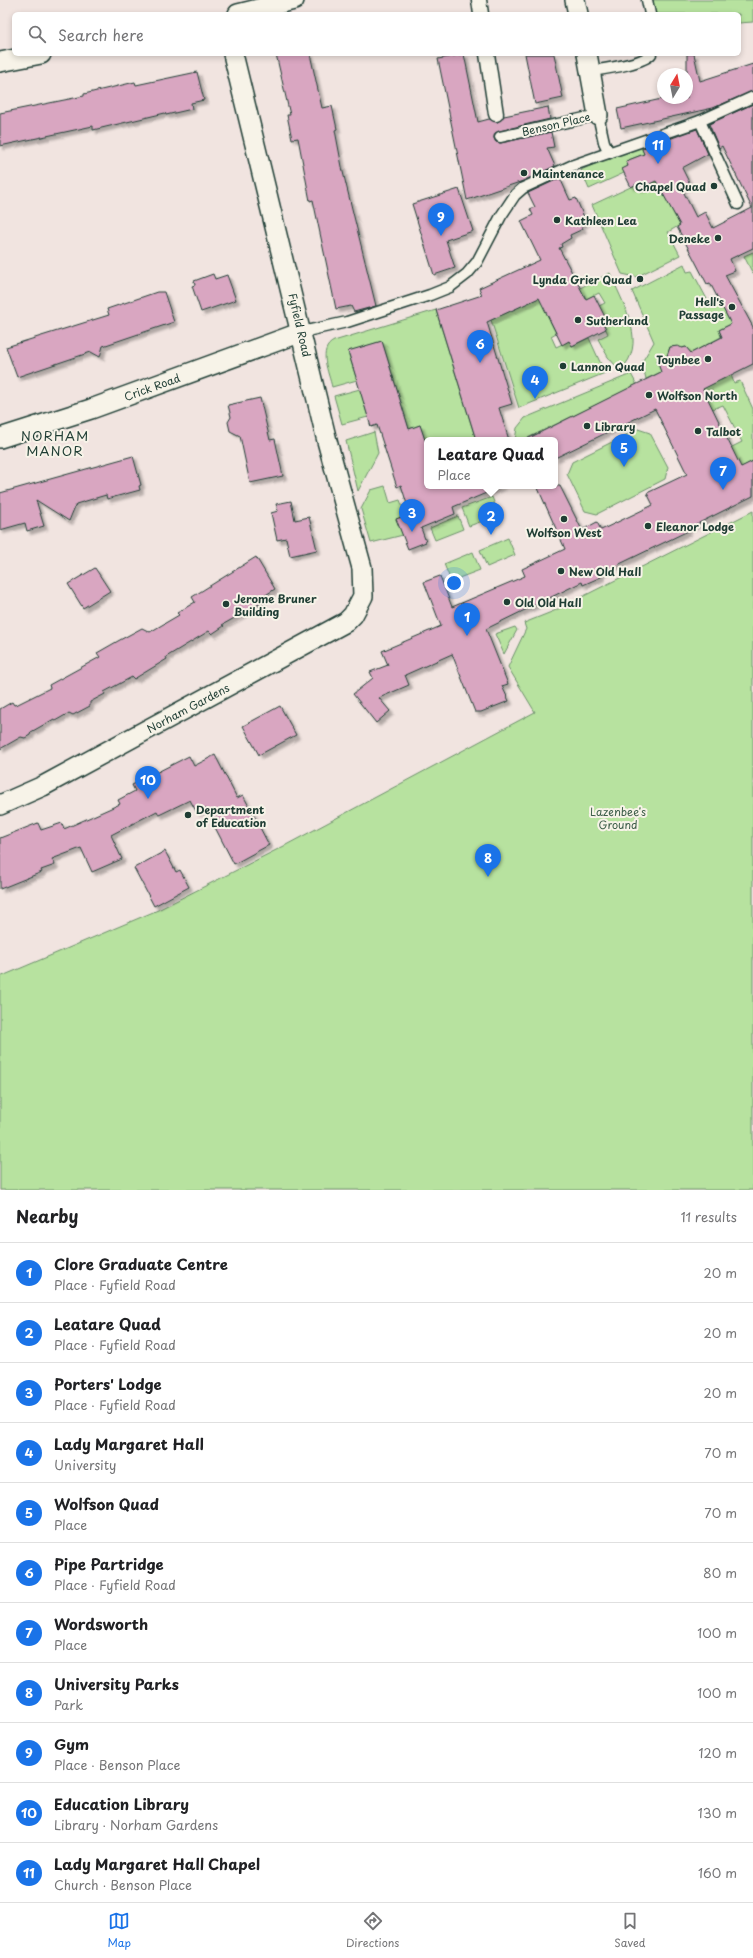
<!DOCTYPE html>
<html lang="en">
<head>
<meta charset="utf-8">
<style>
	:root { --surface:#fff; --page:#f6f6f6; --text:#202124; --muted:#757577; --line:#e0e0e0; --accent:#1a73e8 }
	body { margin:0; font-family:"Playpen Sans",sans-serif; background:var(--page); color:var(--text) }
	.compass { position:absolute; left:657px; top:68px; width:36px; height:36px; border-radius:50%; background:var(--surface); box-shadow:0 2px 6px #0003; rotate:10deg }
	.you { position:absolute; left:454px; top:583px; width:14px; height:14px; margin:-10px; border:3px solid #fff; border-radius:50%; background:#1a73e8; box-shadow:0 0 0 6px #1a73e833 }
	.badge { display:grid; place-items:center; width:26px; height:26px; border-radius:50%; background:var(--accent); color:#fff; font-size:13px; font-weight:700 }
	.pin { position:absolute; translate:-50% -33px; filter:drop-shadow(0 1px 2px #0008) }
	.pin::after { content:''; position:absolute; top:21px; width:14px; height:12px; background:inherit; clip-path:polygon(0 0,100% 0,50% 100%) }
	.popup { position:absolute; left:424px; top:437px; width:134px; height:52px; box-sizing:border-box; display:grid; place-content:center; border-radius:6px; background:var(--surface); filter:drop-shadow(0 1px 3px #0005); font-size:13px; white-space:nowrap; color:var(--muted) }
	.popup b { font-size:15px; color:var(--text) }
	.popup::after { content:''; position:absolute; left:50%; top:100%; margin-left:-8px; border:8px solid transparent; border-top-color:var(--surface) }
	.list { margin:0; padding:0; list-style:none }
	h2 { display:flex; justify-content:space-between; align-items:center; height:52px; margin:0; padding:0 16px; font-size:17px }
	h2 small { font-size:13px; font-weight:400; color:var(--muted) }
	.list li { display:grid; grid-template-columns:26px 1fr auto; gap:12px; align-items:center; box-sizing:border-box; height:60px; padding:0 16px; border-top:1px solid var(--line) }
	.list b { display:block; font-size:15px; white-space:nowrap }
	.list p { margin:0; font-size:13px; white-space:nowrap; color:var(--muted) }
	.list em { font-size:13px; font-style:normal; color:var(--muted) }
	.icon { flex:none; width:22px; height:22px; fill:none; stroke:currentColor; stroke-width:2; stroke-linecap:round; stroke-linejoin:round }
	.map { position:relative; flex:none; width:753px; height:1190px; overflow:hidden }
	.search { position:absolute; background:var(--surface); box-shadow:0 2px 6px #0003; left:12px; right:12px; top:12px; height:44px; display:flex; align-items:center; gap:10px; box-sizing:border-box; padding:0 14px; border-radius:6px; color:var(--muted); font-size:15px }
	.sheet { height:712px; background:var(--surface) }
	nav { display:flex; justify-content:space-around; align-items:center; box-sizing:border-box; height:56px; border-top:1px solid var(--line); background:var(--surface); font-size:11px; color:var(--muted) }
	nav a { display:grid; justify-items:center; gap:2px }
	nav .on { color:var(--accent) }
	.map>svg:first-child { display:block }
	.green { fill:#b7e29f; stroke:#6b906a }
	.building { fill:#d9a6c1; stroke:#1f3d34; filter:url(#shadow) }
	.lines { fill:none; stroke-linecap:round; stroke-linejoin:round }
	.service-casing { stroke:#1f3d34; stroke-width:13 }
	.pedestrian-casing { stroke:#1f3d34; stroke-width:17 }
	.minor-casing { stroke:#1f3d34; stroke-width:22 }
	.service { stroke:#f7f3e8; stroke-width:10 }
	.pedestrian { stroke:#f7f3e8; stroke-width:14 }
	.minor { stroke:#f7f3e8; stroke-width:19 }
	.poi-dot { fill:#1f3d34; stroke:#f7f3e8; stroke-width:1.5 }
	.labels { text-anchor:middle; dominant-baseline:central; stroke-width:4; stroke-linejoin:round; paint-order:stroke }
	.street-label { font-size:11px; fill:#1f3d34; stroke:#f7f3e8 }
	.poi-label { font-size:11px; font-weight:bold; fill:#1f3d34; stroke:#f7f3e8; text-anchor:start }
	.park-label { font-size:11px; fill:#3d5e49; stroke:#f7f3e8 }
	.quarter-label { font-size:13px; letter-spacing:1px; fill:#1f3d34; stroke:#f7f3e8 }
</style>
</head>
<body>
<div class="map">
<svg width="753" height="1190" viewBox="0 0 753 1190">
	<defs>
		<filter id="shadow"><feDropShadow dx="3.5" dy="3.5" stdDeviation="1" flood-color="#0004"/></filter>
	</defs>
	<rect width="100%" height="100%" fill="#f1e4e0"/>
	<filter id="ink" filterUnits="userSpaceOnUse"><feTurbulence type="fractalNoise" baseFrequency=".025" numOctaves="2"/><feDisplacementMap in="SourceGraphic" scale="8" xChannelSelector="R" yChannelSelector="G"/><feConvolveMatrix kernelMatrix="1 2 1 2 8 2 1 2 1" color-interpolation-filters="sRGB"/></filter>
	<g filter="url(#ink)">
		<g class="green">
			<polygon points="653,0 753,0 753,22 739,23 739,14 655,14"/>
			<polygon points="640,144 644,154 626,161 628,166 624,173 589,189 581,170"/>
			<polygon points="656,180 680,225 668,232 680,255 636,277 622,274 592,205 637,184 639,188"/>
			<polygon points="753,252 753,274 744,256"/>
			<polygon points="684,264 687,272 692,271 708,301 717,297 731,324 719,330 721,337 691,353 686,347 682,348 670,347 661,372 646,379 642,362 654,342 632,291"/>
			<path d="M 610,273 C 621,300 646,339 625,365 L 616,366 L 608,357 L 598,339 L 608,334 L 602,321 L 606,319 L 599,306 L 605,303 L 599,293 L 585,300 L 580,288 Z"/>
			<polygon points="551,292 555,318 550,321 556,333 551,336 556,347 569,341 572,346 589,338 605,373 519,408 491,320"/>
			<path d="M 436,310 L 476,440 L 427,440 L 427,446 L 420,425 L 409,429 L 382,341 L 348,352 L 357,380 L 332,387 C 329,373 317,349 334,341 Z"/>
			<polygon points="631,374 637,385 538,433 523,440 515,440 517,428 525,418"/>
			<polygon points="731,375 734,383 740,381 753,409 753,461 736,470 726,450 742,442 723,405 713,409 691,391 719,377 721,380"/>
			<polygon points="360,389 368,417 342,424 334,396"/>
			<polygon points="638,429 650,433 668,467 665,479 597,514 585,511 567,474 572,462"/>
			<polygon points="374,432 378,453 358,491 346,441"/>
			<polygon points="385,486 390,503 400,500 406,516 396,519 403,535 371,543 361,509 371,490"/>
			<polygon points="492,497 499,515 469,526 462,508"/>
			<polygon points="753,511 753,1190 0,1190 0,977 158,910 286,845 535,712 508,667 526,629 524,623 554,611"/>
			<polygon points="458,516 463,529 435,540 430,528"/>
			<polygon points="508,538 515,555 487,567 480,550"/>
			<polygon points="473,552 480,570 451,581 444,564"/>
			<polygon points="515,627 517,630 504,654 495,634"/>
		</g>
		<g class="building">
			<polygon points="276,54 310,54 322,108 332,106 337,129 335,130 343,172 376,306 354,312 351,306 336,309 313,200 310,201 298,138 292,139 287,115 290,115"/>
			<polygon points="464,54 478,122 489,119 498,122 504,116 548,107 550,119 499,131 495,133 494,138 496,142 501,143 551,132 554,147 547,148 555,166 523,181 467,200 438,59"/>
			<polygon points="525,54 554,54 563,98 535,104"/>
			<polygon points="687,54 694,54 700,81 753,64 753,91 713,108 621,128 617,109 666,98 687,98"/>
			<polygon points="197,72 204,100 191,103 192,109 166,115 165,113 93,130 93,126 0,146 0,113 84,96 84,94 135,82 136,85"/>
			<polygon points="753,104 753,248 730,259 735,271 725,275 753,327 753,364 703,389 741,467 753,461 753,496 687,529 688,531 601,573 601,577 583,585 582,582 486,629 508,684 502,686 509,701 481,712 475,712 452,654 405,675 409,685 379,698 390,711 376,723 353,694 373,678 370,672 388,665 382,651 441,626 424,582 440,576 452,607 525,576 522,569 565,549 537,486 560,486 582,530 597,522 601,530 653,505 647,493 687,474 655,409 555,458 555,440 525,440 661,372 657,361 667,356 670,347 678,346 682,348 686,347 691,353 722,337 719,330 731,324 710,283 707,284 694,259 677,227 680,225 656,181 639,189 637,184 631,187 622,169 628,166 626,161 644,154 642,149 644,148 697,129 708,154 682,168 690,184 682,189 696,217 705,212 713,228 752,208 722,146 719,148 709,124"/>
			<polygon points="560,178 570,200 576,198 586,222 581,225 583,229 570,235 571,238 561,244 562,247 559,248 586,299 594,295 606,319 602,321 606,329 572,346 569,341 562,345 539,298 487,322 512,404 499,408 509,440 476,440 436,310 482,295 479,288 540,260 521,221 533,215 530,209 535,207 528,193"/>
			<polygon points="459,189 473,231 446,240 455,268 434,275 412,204"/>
			<polygon points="213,274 215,279 227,275 236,300 201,312 192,286 195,285 194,281"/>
			<polygon points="157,292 164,292 174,322 103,346 100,357 91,352 17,377 6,347 109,315 107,309"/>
			<polygon points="382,341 409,429 420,425 427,446 427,486 503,486 453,507 455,514 421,528 426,542 408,549 396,519 410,514 401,485 397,487 377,425 371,427 348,351"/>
			<polygon points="260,398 270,440 275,439 283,476 250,483 240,436 230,431 228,422 231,417 228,405"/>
			<polygon points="133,456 141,485 139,486 140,490 107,499 106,495 76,504 69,521 36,500 44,526 27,531 25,523 0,530 0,493"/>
			<polygon points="291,501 295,520 309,517 317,550 290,556 286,538 277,540 271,513 278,511 276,504"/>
			<polygon points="256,557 275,589 261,598 263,602 222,625 224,626 212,634 209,631 166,657 167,659 134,679 132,677 104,692 105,694 90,702 90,706 73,715 69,713 55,721 54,719 31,732 30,735 25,738 21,737 0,749 0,709 12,702 14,705 18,704 50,688 49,685 100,657 97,653 118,641 142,628 150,632 179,615 177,613 195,602 192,597"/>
			<polygon points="95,568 110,591 83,608 68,584"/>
			<polygon points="280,706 296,735 259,755 243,726"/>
			<polygon points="215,755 237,798 243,795 269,845 234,864 205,808 197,813 190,800 159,815 157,811 111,835 122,859 92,872 81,848 52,859 55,865 41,870 42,872 0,889 0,838 38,823 41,830 62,823 64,829 120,804 118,800 135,791 132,785 189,756 194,766"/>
			<polygon points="165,851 176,872 180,870 189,887 154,906 134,868"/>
		</g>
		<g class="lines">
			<defs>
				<g id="service">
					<polyline points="647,0 650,14"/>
					<path d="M 591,71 C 604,69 643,64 651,54"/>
					<polyline points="700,121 738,204"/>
					<polyline points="500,137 598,115 604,142 609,153"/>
					<polyline points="302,332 347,322 430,295 450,287 467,274 477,262 501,216 515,195 523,188 571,166 700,121 753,97"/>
				</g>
				<g id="pedestrian">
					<polyline points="479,0 481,14"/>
					<polyline points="487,54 496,114"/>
				</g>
				<g id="minor">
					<polyline points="575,0 578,14"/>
					<polyline points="238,14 294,0"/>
					<polyline points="587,54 598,115"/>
					<polyline points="0,62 41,54"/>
					<polyline points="0,438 91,409 302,332"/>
					<polyline points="0,805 43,786 346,622 353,615 363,596 362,568 327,441 233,54"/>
				</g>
			</defs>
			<use href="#service" class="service-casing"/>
			<use href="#pedestrian" class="pedestrian-casing"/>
			<use href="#minor" class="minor-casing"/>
			<use href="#service" class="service"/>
			<use href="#pedestrian" class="pedestrian"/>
			<use href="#minor" class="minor"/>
		</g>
	</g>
	<g class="poi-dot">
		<circle cx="524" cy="173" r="4"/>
		<circle cx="714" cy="186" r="4"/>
		<circle cx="557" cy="220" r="4"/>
		<circle cx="718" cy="238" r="4"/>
		<circle cx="640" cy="279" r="4"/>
		<circle cx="732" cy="307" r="4"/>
		<circle cx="578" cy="320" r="4"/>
		<circle cx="708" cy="359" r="4"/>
		<circle cx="563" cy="366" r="4"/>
		<circle cx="649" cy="395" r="4"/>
		<circle cx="587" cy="426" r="4"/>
		<circle cx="698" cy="431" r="4"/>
		<circle cx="564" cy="519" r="4"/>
		<circle cx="648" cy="526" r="4"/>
		<circle cx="561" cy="571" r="4"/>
		<circle cx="507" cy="602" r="4"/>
		<circle cx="226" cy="604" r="4"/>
		<circle cx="188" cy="815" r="4"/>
	</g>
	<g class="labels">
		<g class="street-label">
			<text transform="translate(556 124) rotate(-13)">Benson Place</text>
			<text transform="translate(300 325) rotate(77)">Fyfield Road</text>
			<text transform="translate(152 387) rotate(-20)">Crick Road</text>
			<text transform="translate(188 708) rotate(-28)">Norham Gardens</text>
		</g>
		<g class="poi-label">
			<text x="532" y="173">Maintenance</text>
			<text x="706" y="186" text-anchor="end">Chapel Quad</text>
			<text x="565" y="220">Kathleen Lea</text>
			<text x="710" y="238" text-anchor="end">Deneke</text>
			<text x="632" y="279" text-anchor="end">Lynda Grier Quad</text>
			<text x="724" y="301" text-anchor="end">Hell's<tspan x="724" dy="13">Passage</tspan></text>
			<text x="586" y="320">Sutherland</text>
			<text x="700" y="359" text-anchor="end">Toynbee</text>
			<text x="571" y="366">Lannon Quad</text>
			<text x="657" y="395">Wolfson North</text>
			<text x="595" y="426">Library</text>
			<text x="706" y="431">Talbot</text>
			<text x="656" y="526">Eleanor Lodge</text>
			<text x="564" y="532" text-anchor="middle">Wolfson West</text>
			<text x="569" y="571">New Old Hall</text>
			<text x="234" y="598">Jerome Bruner<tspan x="234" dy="13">Building</tspan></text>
			<text x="515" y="602">Old Old Hall</text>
			<text x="196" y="809">Department<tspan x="196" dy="13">of Education</tspan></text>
		</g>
		<g class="park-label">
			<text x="618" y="811">Lazenbee's<tspan x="618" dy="13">Ground</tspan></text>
		</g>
		<g class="quarter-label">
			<text x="55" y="435">NORHAM<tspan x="55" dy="15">MANOR</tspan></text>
		</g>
	</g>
</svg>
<svg class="compass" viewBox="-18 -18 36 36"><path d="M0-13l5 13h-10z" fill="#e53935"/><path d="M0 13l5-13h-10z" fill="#757577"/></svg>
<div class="you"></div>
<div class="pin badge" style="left:467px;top:636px">1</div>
<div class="pin badge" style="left:491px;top:535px">2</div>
<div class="popup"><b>Leatare Quad</b>Place</div>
<div class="pin badge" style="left:412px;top:532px">3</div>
<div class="pin badge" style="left:535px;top:399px">4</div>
<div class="pin badge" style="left:624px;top:467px">5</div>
<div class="pin badge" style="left:480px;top:363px">6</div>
<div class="pin badge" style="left:723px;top:490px">7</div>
<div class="pin badge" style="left:488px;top:877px">8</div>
<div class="pin badge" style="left:441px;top:236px">9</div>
<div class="pin badge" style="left:148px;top:799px">10</div>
<div class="pin badge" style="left:658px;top:164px">11</div>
<div class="search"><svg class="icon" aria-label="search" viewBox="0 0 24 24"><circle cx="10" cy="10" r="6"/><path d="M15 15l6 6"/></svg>Search here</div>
</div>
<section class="sheet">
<h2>Nearby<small>11 results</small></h2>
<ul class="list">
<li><span class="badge">1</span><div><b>Clore Graduate Centre</b><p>Place · Fyfield Road</p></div><em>20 m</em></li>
<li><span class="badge">2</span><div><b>Leatare Quad</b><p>Place · Fyfield Road</p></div><em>20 m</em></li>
<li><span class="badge">3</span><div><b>Porters' Lodge</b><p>Place · Fyfield Road</p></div><em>20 m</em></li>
<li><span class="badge">4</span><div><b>Lady Margaret Hall</b><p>University</p></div><em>70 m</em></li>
<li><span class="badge">5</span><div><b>Wolfson Quad</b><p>Place</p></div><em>70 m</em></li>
<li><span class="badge">6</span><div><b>Pipe Partridge</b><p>Place · Fyfield Road</p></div><em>80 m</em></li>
<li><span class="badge">7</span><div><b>Wordsworth</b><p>Place</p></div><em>100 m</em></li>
<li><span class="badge">8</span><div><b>University Parks</b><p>Park</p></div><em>100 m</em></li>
<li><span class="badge">9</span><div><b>Gym</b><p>Place · Benson Place</p></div><em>120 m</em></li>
<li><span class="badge">10</span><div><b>Education Library</b><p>Library · Norham Gardens</p></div><em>130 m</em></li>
<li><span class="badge">11</span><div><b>Lady Margaret Hall Chapel</b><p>Church · Benson Place</p></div><em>160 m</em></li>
</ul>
</section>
<nav>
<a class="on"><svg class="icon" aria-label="map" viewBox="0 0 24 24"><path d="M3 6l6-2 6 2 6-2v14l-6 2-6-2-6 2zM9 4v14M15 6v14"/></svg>Map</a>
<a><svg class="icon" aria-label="directions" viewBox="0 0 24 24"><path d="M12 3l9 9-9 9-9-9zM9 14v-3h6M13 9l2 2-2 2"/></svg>Directions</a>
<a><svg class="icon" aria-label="saved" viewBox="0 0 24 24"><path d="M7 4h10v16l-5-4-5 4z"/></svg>Saved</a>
</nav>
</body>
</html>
